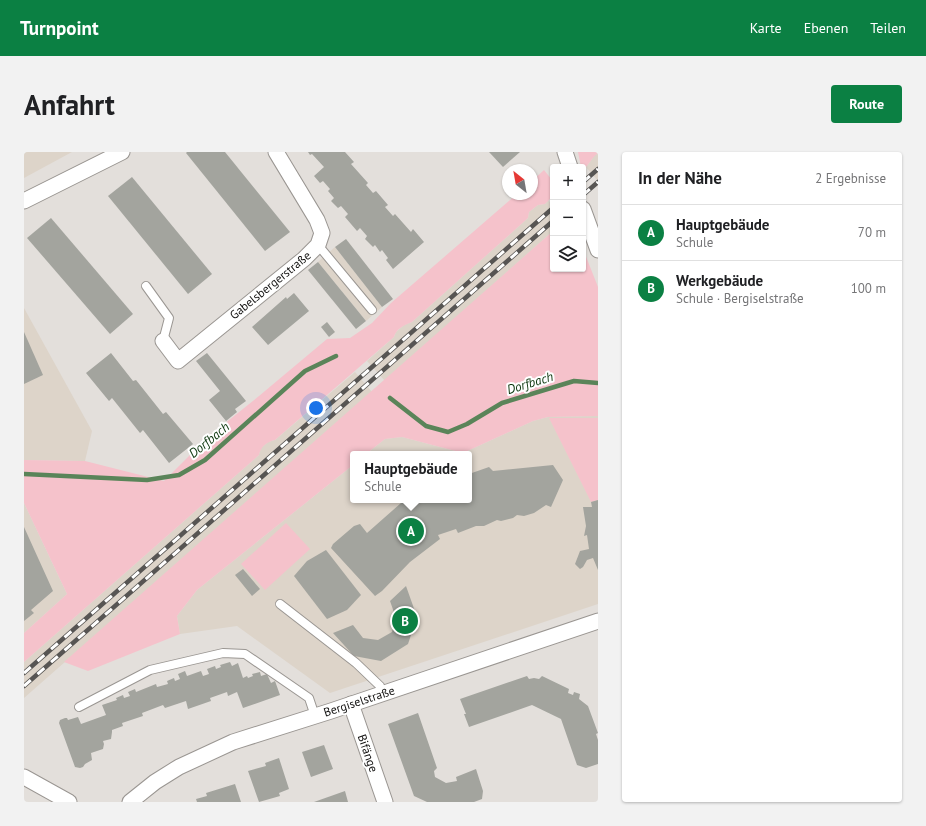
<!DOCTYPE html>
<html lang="de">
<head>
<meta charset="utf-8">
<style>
	:root { --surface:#fff; --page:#f2f2f2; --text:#202124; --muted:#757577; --line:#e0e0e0; --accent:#0b8043 }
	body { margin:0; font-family:"PT Sans",sans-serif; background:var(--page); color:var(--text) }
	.controls { position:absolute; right:12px; top:12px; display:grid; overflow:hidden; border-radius:4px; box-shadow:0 1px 3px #0004 }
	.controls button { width:36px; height:36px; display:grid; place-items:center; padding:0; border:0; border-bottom:1px solid var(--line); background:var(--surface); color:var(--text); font:20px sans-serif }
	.compass { position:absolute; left:478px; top:12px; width:36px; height:36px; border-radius:50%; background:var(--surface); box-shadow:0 1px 3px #0004; rotate:329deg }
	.you { position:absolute; left:292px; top:256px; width:14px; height:14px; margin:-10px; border:3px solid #fff; border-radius:50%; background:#1a73e8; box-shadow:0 0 0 6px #1a73e833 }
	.badge { display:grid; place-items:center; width:26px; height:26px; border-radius:50%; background:var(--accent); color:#fff; font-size:13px; font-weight:700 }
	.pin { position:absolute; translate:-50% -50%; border:2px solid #fff; box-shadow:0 1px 4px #0006 }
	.popup { position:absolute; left:326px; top:299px; width:122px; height:52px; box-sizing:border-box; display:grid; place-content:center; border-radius:4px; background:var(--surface); filter:drop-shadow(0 1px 3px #0005); font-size:13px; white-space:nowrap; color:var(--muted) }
	.popup b { font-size:15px; color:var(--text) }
	.popup::after { content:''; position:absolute; left:50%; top:100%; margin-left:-8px; border:8px solid transparent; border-top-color:var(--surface) }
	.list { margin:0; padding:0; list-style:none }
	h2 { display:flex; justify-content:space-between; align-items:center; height:52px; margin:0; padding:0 16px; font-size:17px }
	h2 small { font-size:13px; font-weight:400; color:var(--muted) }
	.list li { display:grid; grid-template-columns:26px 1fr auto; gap:12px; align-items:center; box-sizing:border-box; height:56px; padding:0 16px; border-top:1px solid var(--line) }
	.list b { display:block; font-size:15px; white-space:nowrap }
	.list p { margin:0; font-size:13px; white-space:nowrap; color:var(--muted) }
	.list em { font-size:13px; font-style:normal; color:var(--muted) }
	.icon { flex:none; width:22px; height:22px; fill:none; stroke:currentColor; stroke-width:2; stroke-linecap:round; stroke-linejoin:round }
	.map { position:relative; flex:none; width:574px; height:650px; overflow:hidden; border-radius:4px }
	header { display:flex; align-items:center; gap:24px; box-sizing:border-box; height:56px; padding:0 20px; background:var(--accent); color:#fff }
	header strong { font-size:19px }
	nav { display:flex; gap:22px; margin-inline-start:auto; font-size:14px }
	.intro { display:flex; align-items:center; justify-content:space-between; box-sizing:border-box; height:96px; padding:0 24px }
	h1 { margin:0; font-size:28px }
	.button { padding:10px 18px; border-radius:4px; background:var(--accent); color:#fff; font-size:14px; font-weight:700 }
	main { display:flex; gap:24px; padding:0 24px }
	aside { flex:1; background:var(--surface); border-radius:4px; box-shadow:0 1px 3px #0004 }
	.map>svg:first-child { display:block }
	.built { fill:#ddd4c9 }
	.green { fill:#f5c2cb }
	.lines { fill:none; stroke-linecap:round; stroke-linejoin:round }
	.stream { stroke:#5a8459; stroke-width:4.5 }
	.building { fill:#a3a49e }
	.lane-casing { stroke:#9a9692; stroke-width:10 }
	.street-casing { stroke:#9a9692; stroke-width:17 }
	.lane { stroke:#fff; stroke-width:8 }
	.street { stroke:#fff; stroke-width:15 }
	.rail-casing { stroke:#575553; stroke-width:4.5 }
	.rail { stroke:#fff; stroke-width:3; stroke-dasharray:9; stroke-linecap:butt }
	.labels { text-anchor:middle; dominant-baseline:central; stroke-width:4; stroke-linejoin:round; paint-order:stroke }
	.street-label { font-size:12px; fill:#131211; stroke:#fff }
	.water-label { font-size:13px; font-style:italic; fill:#0e380f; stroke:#fff }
</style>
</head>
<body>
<header>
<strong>Turnpoint</strong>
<nav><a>Karte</a><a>Ebenen</a><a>Teilen</a></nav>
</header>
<div class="intro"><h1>Anfahrt</h1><a class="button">Route</a></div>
<main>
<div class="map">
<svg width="574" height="650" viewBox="0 0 574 650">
	<rect width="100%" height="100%" fill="#e3dfdb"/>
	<g class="built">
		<polygon points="0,0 48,0 0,26"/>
		<polygon points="574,1 574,29 562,15 570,4"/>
		<polygon points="524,48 529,54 529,79 361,229 343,209 370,185 372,180 380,173 388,170 504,66 505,60 514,53 521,52"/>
		<polygon points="311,95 358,155 342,169 294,110"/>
		<polygon points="0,156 68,279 61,309 0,308"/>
		<polygon points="331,220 348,240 0,546 0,510 235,303 236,297 244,290 251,288"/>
		<polygon points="574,264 574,452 306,541 213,474 156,482 153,464 173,438 329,313 329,348 445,348 445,302 342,302 361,287 378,285 439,301 509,269 524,265"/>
		<polygon points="0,351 43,442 0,481"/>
	</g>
	<g class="green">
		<path d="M 554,0 L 574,0 L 574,1 C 568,5 565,13 559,18 L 559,15 L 557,15 Z"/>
		<path d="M 520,18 L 528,28 L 529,44 L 521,52 L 514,53 L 505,60 L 504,66 L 388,170 C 380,173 372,177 370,185 L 251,288 C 243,290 237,294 235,303 L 0,510 L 0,481 L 43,442 L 0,351 L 0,308 L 61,309 L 140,329 L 184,285 L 235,244 L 303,187 L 326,186 L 348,171 L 367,151 L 493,42 L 508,42 L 508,29 Z"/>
		<polygon points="529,79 529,117 559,117 559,97 574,135 574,264 524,265 509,269 439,301 378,285 361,287 342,302 329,302 329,313 173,438 153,464 156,482 64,519 40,510"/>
		<polygon points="525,266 574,266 574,348 567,350"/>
		<polygon points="262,371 286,397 241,438 217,412"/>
	</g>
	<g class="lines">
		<g class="stream">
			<polyline points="366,246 402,274 424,280 443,272 478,251 550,229 574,231"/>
			<polyline points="0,322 123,328 155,323 181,308 281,219 312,204"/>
		</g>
	</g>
	<g class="building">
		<polygon points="163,0 201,0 266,80 241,99 162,1"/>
		<polygon points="284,0 321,0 330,10 327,12 344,31 342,33 349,41 352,39 364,53 361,55 369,64 371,62 387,80 389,77 400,90 369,117 362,108 364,106 358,98 356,100 351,93 349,95 341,87 343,84 336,76 333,79 321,65 324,62 317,54 314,56 307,49 310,46 304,39 306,37 299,29 296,31 290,24 300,15 288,2 286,3"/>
		<polygon points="465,0 496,0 479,15"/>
		<polygon points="108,25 188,122 164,142 84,44"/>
		<polygon points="27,66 109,162 86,182 3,86"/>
		<polygon points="322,87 369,147 358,155 311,95"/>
		<polygon points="294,110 342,169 332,177 284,118"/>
		<polygon points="270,141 285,159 244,193 228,175 262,145 263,147"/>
		<polygon points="303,170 311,180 305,185 297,175"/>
		<polygon points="0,180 19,223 0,232"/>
		<polygon points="87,201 109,229 112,228 139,262 142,260 169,292 145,311 119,278 116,281 88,246 85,249 62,221"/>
		<polygon points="183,201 222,249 211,257 213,260 202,269 185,248 196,239 172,209"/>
		<polygon points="529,313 539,328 527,355 522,353 510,361 500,364 493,363 489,366 477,369 473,368 460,374 452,374 434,381 432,377 414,383 416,387 386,410 358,439 351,444 307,396 309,392 330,374 336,372 343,381 377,351 377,348 445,348 445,322 465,315 469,319"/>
		<polygon points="574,348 574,418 569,406 563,408 559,415 556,417 551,412 556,399 565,397 563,383 560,384 562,374 559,355 568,355 567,350"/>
		<polygon points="0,375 29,439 7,458 10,461 0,469"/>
		<polygon points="302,398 337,443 323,458 303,467 270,424 283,409"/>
		<polygon points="219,417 236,437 228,444 211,423"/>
		<polygon points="382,434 393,465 384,492 357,509 330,504 309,481 329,473 339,486 354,488 368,480 372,466 366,449"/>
		<polygon points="206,510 208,514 214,511 219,526 223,524 224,526 229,524 228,522 236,520 237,524 243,522 247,531 251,529 256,543 219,556 213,540 204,544 203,540 186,546 187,549 164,557 162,549 141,556 139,553 118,561 119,564 98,571 99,574 88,578 88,580 87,587 79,589 80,592 79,597 67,601 68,608 61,612 59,615 56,616 51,615 35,571 36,568 41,566 43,566 44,568 54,565 57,572 82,563 78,553 93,548 92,546 99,543 100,546 106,544 104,540 111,537 112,540 132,532 133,535 144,532 143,529 150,526 151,529 156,527 154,522 161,519 163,524 177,519 179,524 185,522 183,517 191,514 192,517 197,515 196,513"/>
		<polygon points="503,524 505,527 510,526 515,527 518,524 545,537 544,541 549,543 550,540 556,542 555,547 564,554 574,581 572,582 574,588 574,612 562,616 553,613 537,567 508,553 445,575 440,562 442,562 436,547"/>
		<polygon points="394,561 413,616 410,619 411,625 422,631 433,629 432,625 452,617 459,639 458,647 450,650 403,650 390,644 364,572"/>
		<polygon points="300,593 309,617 287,625 278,600"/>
		<polygon points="255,606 265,637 255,641 256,644 235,650 224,619 242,614 241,611"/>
		<polygon points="211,632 217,650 173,650 172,647 183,644 182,641"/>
		<polygon points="321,639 324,650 290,650"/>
	</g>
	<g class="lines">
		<defs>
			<g id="lane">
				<polyline points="294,93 348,158"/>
				<polyline points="122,134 145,166 139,189"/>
				<polyline points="256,452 332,511 356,534 359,541"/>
				<polyline points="55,555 126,518 199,501 221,502 285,546 291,564"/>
			</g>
			<g id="street">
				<polyline points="541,0 546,15"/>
				<polyline points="0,49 98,0"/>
				<polyline points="559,57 574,98"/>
				<polyline points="139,189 154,209 280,107 294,93 298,81 293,68 252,0"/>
				<polyline points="327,552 361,650"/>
				<polyline points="0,625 45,650"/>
				<polyline points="106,650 131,630 155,615 209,590 307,559 574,469"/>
			</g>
		</defs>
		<use href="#lane" class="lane-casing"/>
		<use href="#street" class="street-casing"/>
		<use href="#lane" class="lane"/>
		<use href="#street" class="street"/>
		<defs>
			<g id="rail">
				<polyline points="559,30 574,17"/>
				<polyline points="559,43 574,30"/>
				<polyline points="0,521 529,56"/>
				<polyline points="0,534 529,69"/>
			</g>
		</defs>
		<use href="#rail" class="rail-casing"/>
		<use href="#rail" class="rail"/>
	</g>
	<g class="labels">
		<g class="street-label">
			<text transform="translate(246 133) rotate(-39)">Gabelsbergerstraße</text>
			<text transform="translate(335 549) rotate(-18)">Bergiselstraße</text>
			<text transform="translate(344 601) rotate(71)">Bifänge</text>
		</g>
		<g class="water-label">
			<text transform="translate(506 231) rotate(-17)">Dorfbach</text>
			<text transform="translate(185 288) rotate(-39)">Dorfbach</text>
		</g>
	</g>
</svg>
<div class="controls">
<button>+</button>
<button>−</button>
<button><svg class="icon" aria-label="layers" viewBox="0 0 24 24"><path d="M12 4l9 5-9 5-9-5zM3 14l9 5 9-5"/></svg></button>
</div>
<svg class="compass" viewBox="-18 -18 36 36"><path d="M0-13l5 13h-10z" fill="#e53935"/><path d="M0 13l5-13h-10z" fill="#757577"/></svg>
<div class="you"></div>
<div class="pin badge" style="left:387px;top:379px">A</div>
<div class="popup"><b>Hauptgebäude</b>Schule</div>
<div class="pin badge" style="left:381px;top:469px">B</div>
</div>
<aside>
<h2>In der Nähe<small>2 Ergebnisse</small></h2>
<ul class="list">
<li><span class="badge">A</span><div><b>Hauptgebäude</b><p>Schule</p></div><em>70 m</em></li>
<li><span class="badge">B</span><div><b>Werkgebäude</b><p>Schule · Bergiselstraße</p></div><em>100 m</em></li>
</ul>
</aside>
</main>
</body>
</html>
